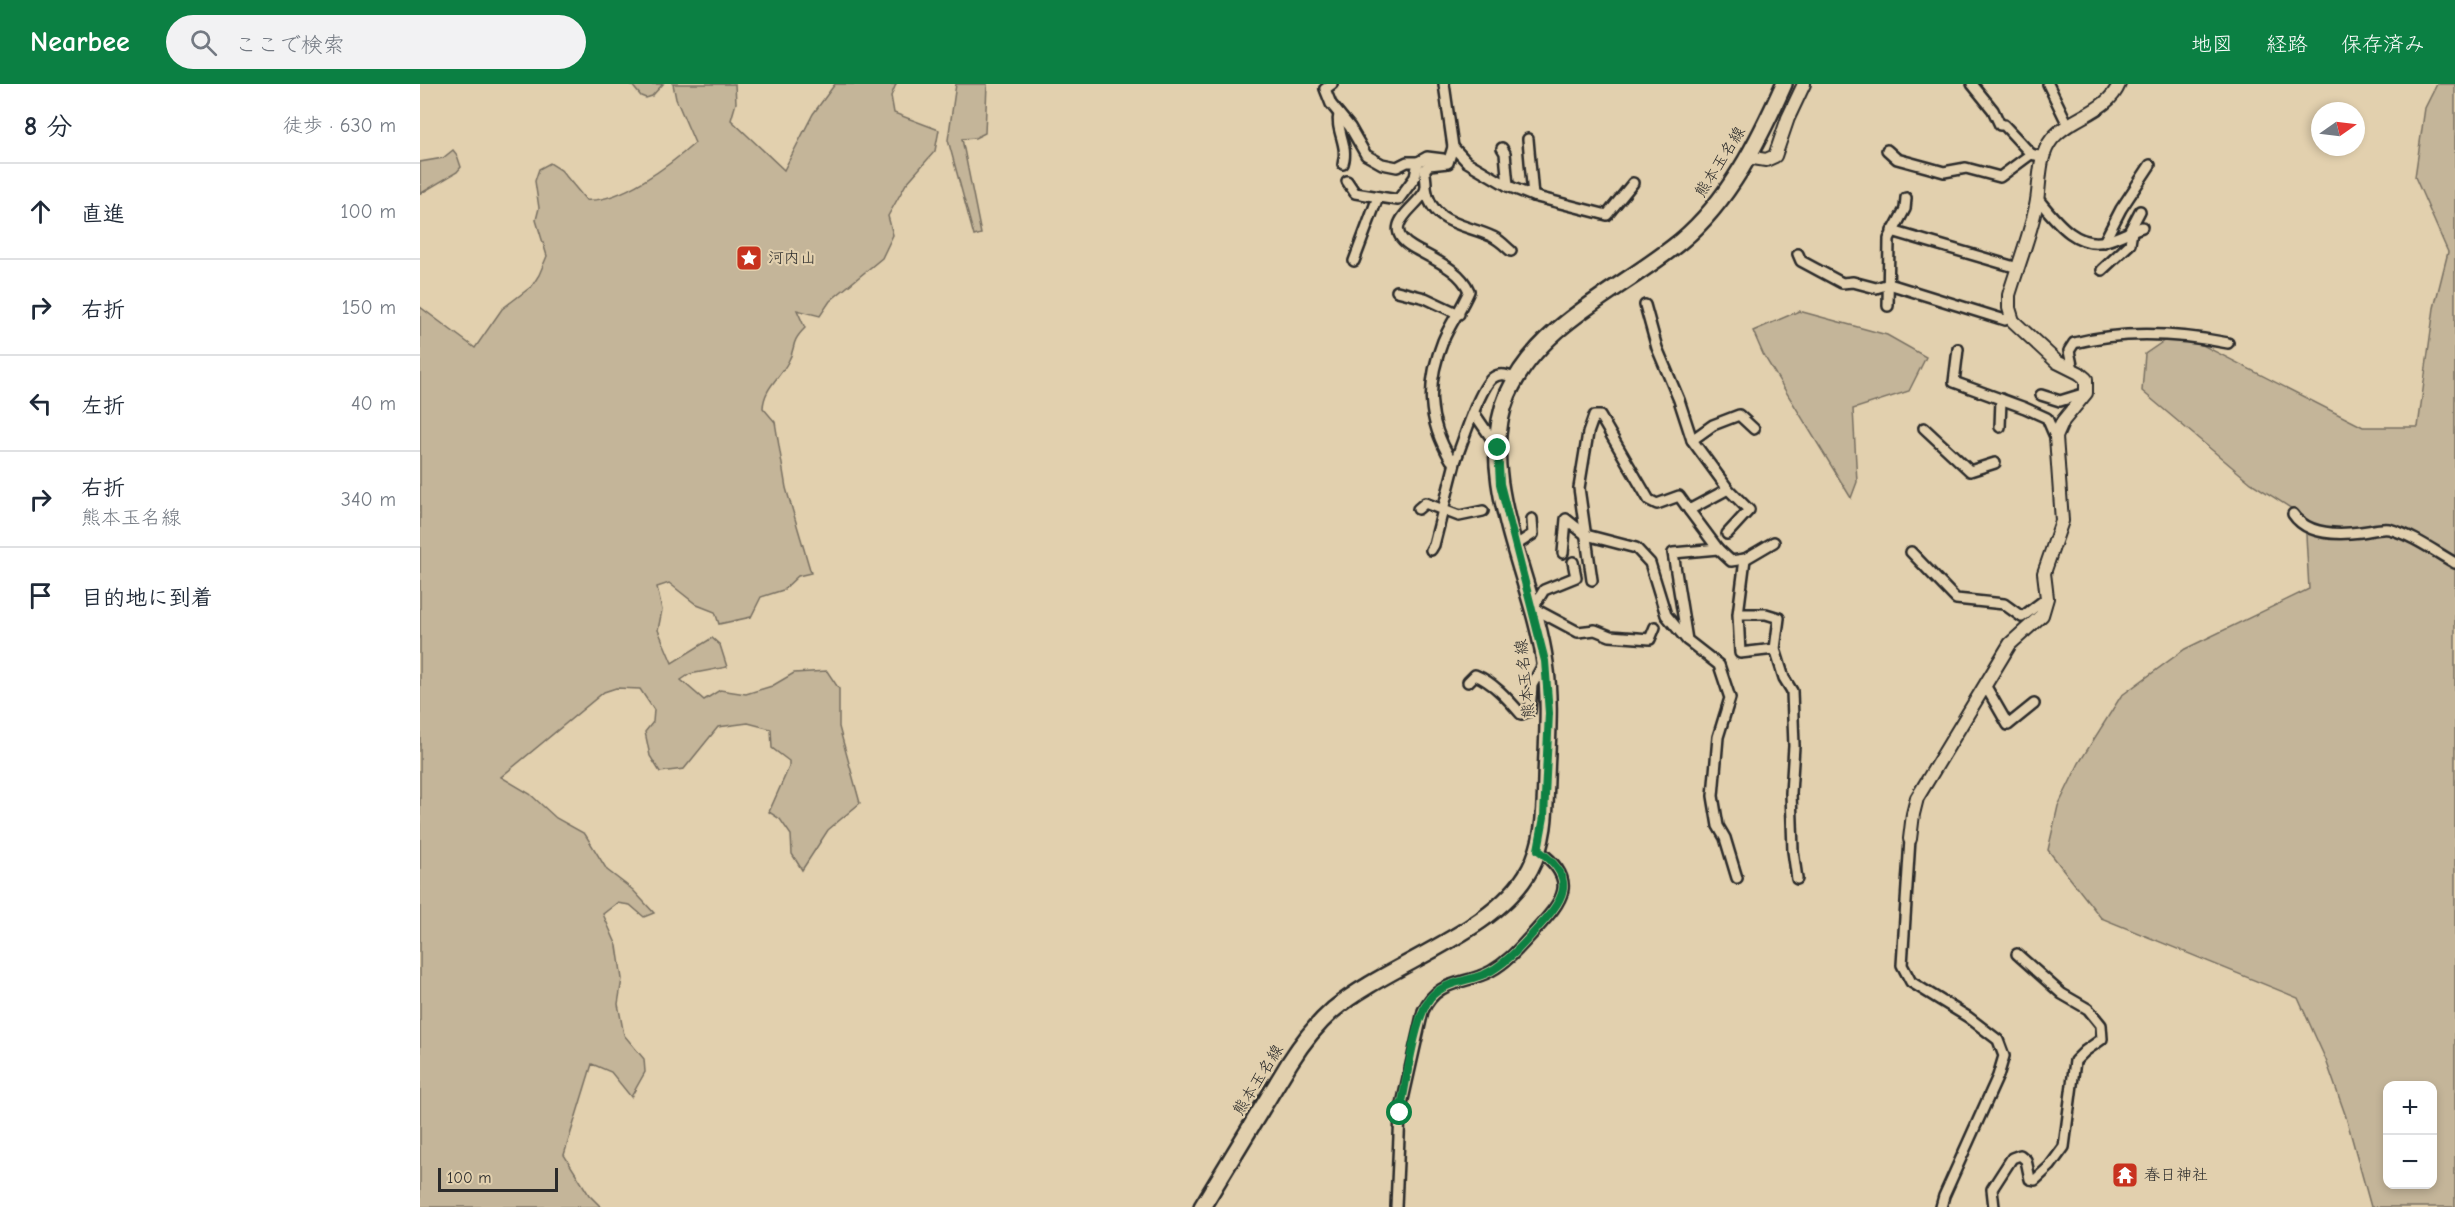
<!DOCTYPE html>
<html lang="ja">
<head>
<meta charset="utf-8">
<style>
	:root { --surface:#fff; --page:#f2f2f3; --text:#1f2937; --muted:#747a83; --line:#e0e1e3; --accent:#0b8043 }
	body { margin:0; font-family:"Comic Neue","Klee One",sans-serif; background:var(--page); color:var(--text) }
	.controls { position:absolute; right:18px; bottom:18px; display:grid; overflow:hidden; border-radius:12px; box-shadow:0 3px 9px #0003 }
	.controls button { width:54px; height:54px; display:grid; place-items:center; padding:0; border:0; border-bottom:2px solid var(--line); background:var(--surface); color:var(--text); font:30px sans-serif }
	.compass { position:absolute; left:1891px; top:18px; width:54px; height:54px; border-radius:50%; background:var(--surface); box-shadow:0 3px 9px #0003; rotate:76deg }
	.scale { position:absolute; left:18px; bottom:15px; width:120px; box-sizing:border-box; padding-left:6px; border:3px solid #2b2b2b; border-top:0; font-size:16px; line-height:21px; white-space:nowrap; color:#2b2b2b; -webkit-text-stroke:4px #e2d0ae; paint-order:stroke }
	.stop { position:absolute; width:18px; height:18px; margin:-14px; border:4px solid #0b8043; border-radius:50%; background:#fff }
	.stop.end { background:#0b8043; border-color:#fff; box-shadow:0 2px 6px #0008 }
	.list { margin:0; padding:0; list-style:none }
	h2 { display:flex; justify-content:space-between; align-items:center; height:78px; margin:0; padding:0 24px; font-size:26px }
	h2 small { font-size:20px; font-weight:400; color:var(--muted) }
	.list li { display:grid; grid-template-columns:39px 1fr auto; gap:18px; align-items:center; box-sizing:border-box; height:96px; padding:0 24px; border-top:2px solid var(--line) }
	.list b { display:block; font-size:22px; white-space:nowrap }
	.list p { margin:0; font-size:20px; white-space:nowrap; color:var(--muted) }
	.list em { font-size:20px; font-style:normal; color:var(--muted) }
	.icon { flex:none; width:33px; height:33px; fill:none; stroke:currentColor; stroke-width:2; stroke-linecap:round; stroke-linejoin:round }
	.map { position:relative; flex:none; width:2035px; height:1123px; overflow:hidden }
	header { display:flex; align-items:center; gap:36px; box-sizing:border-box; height:84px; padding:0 30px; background:var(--accent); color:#fff }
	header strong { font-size:28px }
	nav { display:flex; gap:33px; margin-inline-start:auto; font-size:21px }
	.search { width:420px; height:54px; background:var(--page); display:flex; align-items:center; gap:15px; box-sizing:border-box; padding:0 21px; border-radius:33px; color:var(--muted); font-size:22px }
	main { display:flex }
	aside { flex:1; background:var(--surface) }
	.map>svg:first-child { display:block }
	.green { fill:#c4b599; stroke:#787062; stroke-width:1.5; fill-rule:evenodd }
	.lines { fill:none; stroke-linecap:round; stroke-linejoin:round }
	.minor-casing { stroke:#2b2b2b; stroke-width:14 }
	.tertiary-casing { stroke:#2b2b2b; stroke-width:16 }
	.primary-casing { stroke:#2b2b2b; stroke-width:20 }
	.minor { stroke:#e2d0ae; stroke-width:9 }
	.tertiary { stroke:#e2d0ae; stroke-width:12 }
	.primary { stroke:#e2d0ae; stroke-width:15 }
	.route { stroke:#0b8043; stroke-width:8 }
	.labels { text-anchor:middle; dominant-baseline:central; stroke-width:4.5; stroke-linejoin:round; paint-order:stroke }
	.street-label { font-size:16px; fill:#2b2b2b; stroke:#e2d0ae }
	.poi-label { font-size:16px; fill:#2b2b2b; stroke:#e2d0ae; text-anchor:start }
</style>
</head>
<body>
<header>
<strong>Nearbee</strong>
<div class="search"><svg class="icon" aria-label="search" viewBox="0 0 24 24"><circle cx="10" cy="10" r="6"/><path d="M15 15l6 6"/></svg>ここで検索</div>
<nav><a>地図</a><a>経路</a><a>保存済み</a></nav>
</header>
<main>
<aside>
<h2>8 分<small>徒歩 · 630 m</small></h2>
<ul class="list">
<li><svg class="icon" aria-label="ahead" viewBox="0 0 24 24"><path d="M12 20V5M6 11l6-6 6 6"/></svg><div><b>直進</b></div><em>100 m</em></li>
<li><svg class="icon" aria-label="right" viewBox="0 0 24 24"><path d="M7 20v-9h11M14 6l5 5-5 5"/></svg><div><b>右折</b></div><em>150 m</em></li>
<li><svg class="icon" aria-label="left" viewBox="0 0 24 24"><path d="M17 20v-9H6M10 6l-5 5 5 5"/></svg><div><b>左折</b></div><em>40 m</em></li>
<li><svg class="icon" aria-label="right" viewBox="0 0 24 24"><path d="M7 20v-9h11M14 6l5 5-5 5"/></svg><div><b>右折</b><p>熊本玉名線</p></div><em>340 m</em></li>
<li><svg class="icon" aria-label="arrive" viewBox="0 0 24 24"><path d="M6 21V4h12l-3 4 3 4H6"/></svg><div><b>目的地に到着</b></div></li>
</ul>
</aside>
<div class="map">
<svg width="2035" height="1123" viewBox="0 0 2035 1123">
	<rect width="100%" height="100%" fill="#e2d0ae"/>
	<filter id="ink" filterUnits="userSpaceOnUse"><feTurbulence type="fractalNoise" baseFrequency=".0167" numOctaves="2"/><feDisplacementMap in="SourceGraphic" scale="12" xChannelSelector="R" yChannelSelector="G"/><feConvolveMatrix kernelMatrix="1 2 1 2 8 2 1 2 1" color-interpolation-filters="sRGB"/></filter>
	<g filter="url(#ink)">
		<g class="green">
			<polygon points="211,0 243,0 232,12 226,14 221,12"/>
			<path d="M 253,0 L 315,0 L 316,19 L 311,36 L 364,86 L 393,30 L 415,0 L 476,0 L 471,12 L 474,29 L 519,46 L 515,67 L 486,100 L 468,132 L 473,151 L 462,174 L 410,217 L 400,232 L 377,226 L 385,244 C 369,260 377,262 368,278 C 359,295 344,304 343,324 L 355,338 L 366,404 L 391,489 L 378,492 L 363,506 L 341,513 L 331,533 L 299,540 L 295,528 L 277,521 L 249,499 L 237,503 L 242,526 L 238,546 L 252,579 L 292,554 L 300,561 L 307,583 L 270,590 L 261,596 L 284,616 L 300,606 L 326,610 L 352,602 L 374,589 L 407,587 L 419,605 L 419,643 L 440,719 L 408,746 L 382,786 L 372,770 L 371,751 L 360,735 L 349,728 L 369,683 L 369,677 L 352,664 L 351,645 L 328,639 L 298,643 L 264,685 L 240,688 L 230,672 L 225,648 L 233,638 L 234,626 L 220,605 L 196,604 L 184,608 L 81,693 L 110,710 L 136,734 L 165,750 L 187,786 L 213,806 L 234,829 L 224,833 L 210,821 L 197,819 L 183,830 L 197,862 L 202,895 L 198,920 L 204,951 L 224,975 L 225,988 L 211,1013 L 191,988 L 172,980 L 144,1071 L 169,1111 L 181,1123 L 0,1123 L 0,223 L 55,264 L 82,225 L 112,202 L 119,191 L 127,172 L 116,136 L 119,124 L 115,97 L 119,85 L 130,79 L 141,86 L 166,116 C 200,119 250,81 275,59 L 256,15 Z"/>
			<polygon points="536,0 567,0 565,49 555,54 542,55 561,150 554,152 528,56"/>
			<path d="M 2017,0 L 2035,0 L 2035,1123 L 1951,1123 L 1926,1033 L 1906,976 L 1878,914 L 1681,834 L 1628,766 L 1638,722 L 1659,679 L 1701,612 L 1765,565 L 1889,505 L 1885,433 L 1831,399 L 1722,307 L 1725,270 L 1757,248 L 1943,343 L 1998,343 L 2014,224 L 2028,168 L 1995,93 L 2005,24 ZM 1968,1002 L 2012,1002 L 2012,1100 L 1968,1100 Z"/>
			<polygon points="33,66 37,71 41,83 37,88 0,110 0,78 23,74"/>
			<polygon points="1379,227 1467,251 1506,273 1489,307 1433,325 1437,398 1431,414 1343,270 1333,247"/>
		</g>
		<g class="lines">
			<defs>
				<g id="minor">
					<polyline points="912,0 905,5 911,20 930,43 946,71 962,80 977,83 987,78 998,78"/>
					<polyline points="1024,0 1033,63"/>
					<polyline points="1552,0 1573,26 1580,41 1584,41 1611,70"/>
					<polyline points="1628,0 1648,41"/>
					<path d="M 919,30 C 915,46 929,61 923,80"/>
					<path d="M 1082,64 L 1085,69 L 1088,102 L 1047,78 L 1033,63 L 1028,79 L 1009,81 L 1005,85 C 1004,91 1008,101 1005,107 C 997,124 958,142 992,163 C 1012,175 1040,185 1049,207 C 1042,224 1030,240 1023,257 C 1006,300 1007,336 1031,376 L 1036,375 C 1043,358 1060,301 1074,293 C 1081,288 1089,292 1096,295"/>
					<polyline points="1467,66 1477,75 1510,84 1524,88 1546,84 1580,93 1611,70 1623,73"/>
					<polyline points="927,97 935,109 978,116 995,93 998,78 1007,73 1023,75"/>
					<polyline points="1088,102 1113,112 1108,55"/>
					<path d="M 1006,104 C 1011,141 1046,140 1073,153 C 1080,156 1086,163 1091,167"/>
					<polyline points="1113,112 1187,131 1213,99"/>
					<path d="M 1617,114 C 1634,134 1655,165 1686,157 C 1698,154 1710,147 1722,143"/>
					<polyline points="1472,147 1598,184"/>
					<polyline points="1709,148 1720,127"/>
					<polyline points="1684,158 1701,125 1730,81"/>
					<polyline points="1378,170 1381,177 1422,199 1433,198 1456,204 1469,200 1585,236 1591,232"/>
					<polyline points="934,177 958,113"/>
					<polyline points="1682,186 1710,160 1712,147"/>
					<polyline points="977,207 1005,214 1039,230"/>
					<polyline points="1225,221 1237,264 1259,316 1272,356 1308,405 1329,426 1307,450"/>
					<polyline points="1468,222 1469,155 1485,125 1486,114"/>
					<polyline points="1538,265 1534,298 1605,324 1627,334 1636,355"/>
					<path d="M 1653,286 L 1649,267 L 1654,259 C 1705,246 1757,249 1808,259"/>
					<polyline points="1621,311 1640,317 1666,309"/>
					<polyline points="1054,329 1078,364"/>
					<polyline points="1580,343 1581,315"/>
					<polyline points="1504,344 1550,387 1575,379"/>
					<polyline points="1272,356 1293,341 1319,331 1334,345"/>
					<polyline points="998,425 1005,419 1039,432 1063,427"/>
					<polyline points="1269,426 1298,465 1253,469 1267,556 1299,581 1310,614 1298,653 1293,712 1298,742 1305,754 1317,794"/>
					<path d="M 1873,430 C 1887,451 1918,451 1941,448 C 1950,447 1960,444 1969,445 C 1992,451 2014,467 2035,479"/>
					<polyline points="1096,461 1113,450 1112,435"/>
					<polyline points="1298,465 1311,477 1325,475 1354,458"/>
					<polyline points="1011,466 1014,461 1036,375"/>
					<polyline points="1491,468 1536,515 1584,520 1602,533 1627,514"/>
					<polyline points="1143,469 1146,435 1166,451 1216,464 1230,479 1246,531 1267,556"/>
					<polyline points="1153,478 1156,493 1124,506 1113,524 1158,548 1175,546 1190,552 1230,555 1235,543"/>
					<polyline points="1172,496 1159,404 1168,349 1174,332 1180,332 1229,416 1237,420 1259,412 1269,426 1308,405"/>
					<polyline points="1318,530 1320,569 1355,565 1359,534 1346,530 1318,530 1325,475"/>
					<polyline points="1355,565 1364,594 1372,607 1374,662 1371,709 1373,767 1377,795"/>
					<path d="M 1048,598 L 1055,591 C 1073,598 1088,615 1101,630 L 1110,627 L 1112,601 L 1124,579"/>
					<polyline points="1565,601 1588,641 1614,620"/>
					<polyline points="1490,755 1482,881 1491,898 1548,933 1578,956 1584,972 1578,992 1524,1112 1521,1123"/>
					<path d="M 976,1123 L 980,1029 L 1003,927 C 1018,894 1044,902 1071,887 C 1089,877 1101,862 1115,847 C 1143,816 1160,797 1118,766"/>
					<polyline points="1574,1123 1572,1105 1592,1074 1600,1071 1606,1076 1610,1095 1615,1096 1630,1082 1644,1063 1655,977 1665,967 1682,955 1681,941 1668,925 1642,910 1597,870"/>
				</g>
				<g id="tertiary">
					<polyline points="1327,73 1346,76 1355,72 1368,34 1384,0"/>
					<path d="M 1490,755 L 1493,730 L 1497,714 L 1590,560 L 1622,531 L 1627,514 L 1624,489 L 1642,437 L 1636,353 L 1643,337 L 1666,309 L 1666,295 L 1659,289 L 1637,278 L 1593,237 L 1589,224 L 1589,211 C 1598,181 1610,152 1616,122 C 1621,99 1617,74 1632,55 C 1650,33 1688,28 1699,0"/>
				</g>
				<path id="primary" d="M 782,1123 L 870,978 C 882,959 896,941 913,926 C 969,879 1076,849 1110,785 C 1125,757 1125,726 1126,695 C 1127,657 1131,618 1125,579 C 1114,496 1053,391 1088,310 C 1120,238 1203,205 1261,157 C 1309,117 1339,56 1364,0"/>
			</defs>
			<use href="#minor" class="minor-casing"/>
			<use href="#tertiary" class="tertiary-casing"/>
			<use href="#primary" class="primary-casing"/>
			<use href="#minor" class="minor"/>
			<use href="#tertiary" class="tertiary"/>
			<use href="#primary" class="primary"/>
		</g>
	</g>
	<g class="lines" filter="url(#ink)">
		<path class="route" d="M 980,1029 C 986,1001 994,935 1010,914 C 1025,896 1052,898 1071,887 C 1089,876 1102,862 1115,847 C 1143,816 1160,796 1118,766 L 1124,733 L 1129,629 L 1125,577 L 1080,400 L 1078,364"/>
	</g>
	<defs>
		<symbol id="sight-square" viewBox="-11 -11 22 22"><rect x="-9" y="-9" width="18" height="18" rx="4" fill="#c8321e" stroke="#e2d0ae"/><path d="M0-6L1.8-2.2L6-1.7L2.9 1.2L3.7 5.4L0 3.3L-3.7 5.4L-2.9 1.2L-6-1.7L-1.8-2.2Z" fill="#fff"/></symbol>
		<symbol id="temple-square" viewBox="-11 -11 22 22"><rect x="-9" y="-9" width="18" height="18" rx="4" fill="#c8321e" stroke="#e2d0ae"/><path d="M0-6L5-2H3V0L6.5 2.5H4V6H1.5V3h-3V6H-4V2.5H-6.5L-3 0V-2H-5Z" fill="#fff"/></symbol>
	</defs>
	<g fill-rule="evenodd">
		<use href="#sight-square" x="314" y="159" width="30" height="30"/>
		<use href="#temple-square" x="1690" y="1076" width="30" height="30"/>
	</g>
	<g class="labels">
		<g class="street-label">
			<text transform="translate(1300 78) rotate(-58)">熊本玉名線</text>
			<text transform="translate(1105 595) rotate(-96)">熊本玉名線</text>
			<text transform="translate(838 996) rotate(-58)">熊本玉名線</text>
		</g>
		<g class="poi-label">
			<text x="348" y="174">河内山</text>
			<text x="1724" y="1091">春日神社</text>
		</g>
	</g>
</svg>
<div class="controls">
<button>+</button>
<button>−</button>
</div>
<svg class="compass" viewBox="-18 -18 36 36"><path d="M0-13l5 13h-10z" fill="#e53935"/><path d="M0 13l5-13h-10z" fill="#747a83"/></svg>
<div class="scale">100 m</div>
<div class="stop" style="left:980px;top:1029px"></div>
<div class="stop end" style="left:1078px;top:364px"></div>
</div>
</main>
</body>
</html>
